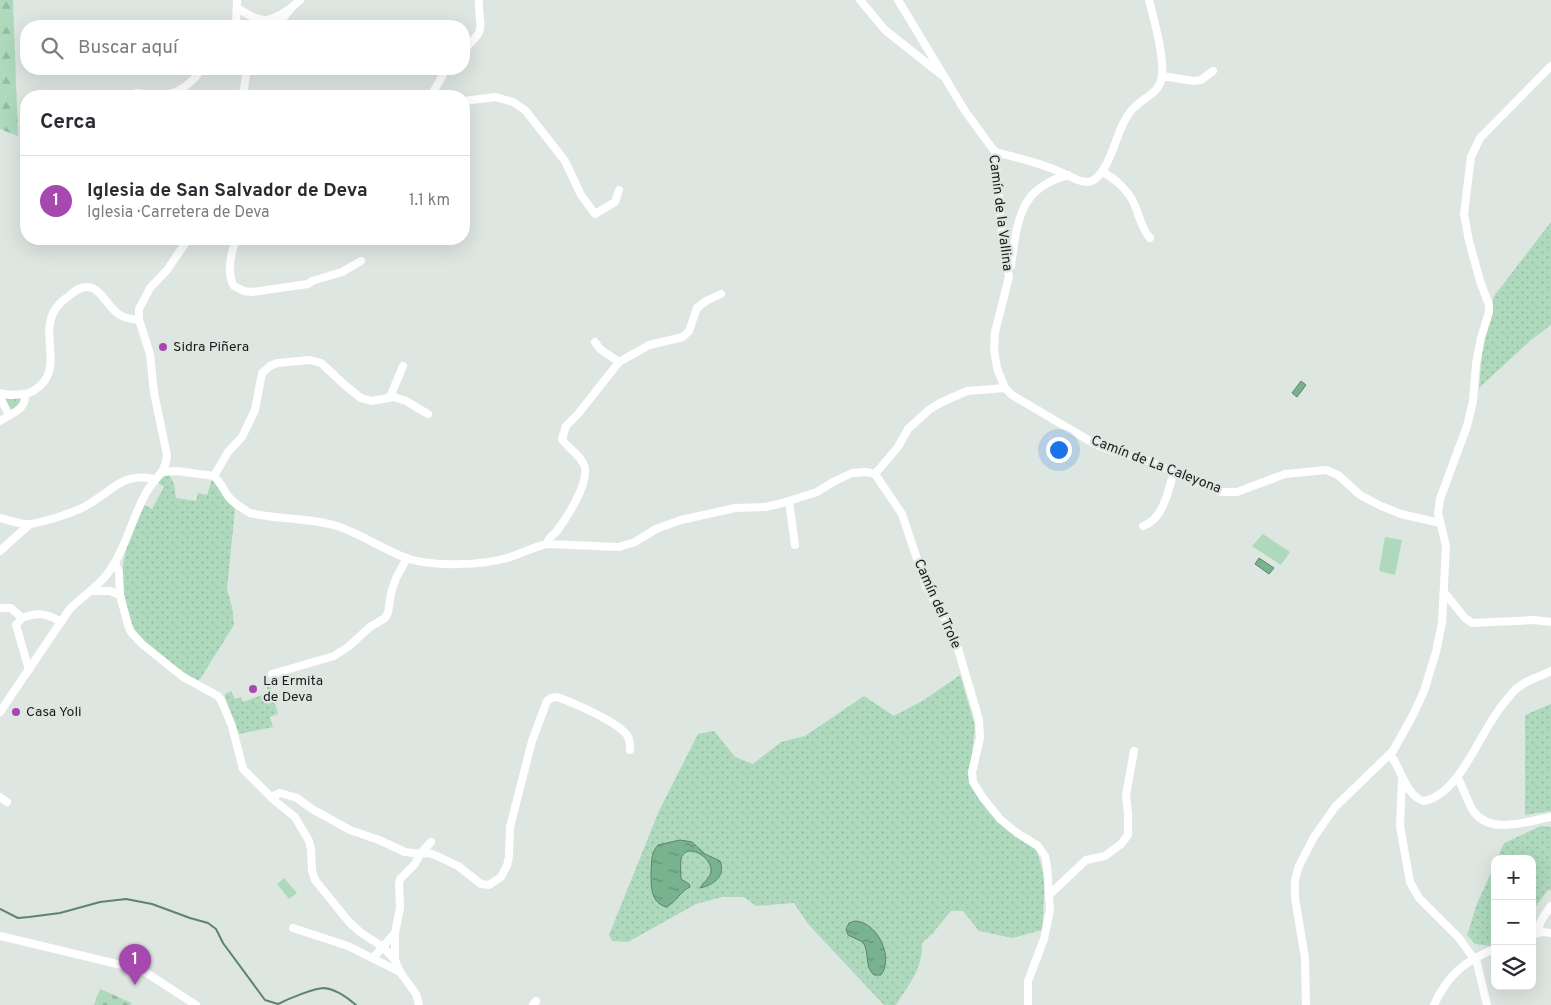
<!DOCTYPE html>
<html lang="es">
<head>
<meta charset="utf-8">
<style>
	:root { --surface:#fff; --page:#f2f2f3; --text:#2b2b33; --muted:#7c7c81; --line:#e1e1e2; --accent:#a648b0 }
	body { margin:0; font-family:Overpass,sans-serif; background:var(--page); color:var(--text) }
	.controls { position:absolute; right:15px; bottom:15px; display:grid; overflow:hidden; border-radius:10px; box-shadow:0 5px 20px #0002 }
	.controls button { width:45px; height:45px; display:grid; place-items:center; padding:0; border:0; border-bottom:1px solid var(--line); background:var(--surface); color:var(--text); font:25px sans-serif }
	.you { position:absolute; left:1058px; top:449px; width:18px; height:18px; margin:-12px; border:4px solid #fff; border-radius:50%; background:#1a73e8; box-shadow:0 0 0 8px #1a73e833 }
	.badge { display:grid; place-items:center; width:32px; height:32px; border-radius:50%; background:var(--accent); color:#fff; font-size:16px; font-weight:700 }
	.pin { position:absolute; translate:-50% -41px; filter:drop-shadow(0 1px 2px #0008) }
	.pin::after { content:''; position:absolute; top:26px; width:18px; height:15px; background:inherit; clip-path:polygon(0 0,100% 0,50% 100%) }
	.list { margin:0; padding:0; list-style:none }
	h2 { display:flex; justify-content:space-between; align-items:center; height:65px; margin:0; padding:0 20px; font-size:21px }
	h2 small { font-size:16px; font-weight:400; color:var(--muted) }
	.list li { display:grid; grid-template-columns:32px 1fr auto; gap:15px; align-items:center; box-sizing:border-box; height:90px; padding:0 20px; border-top:1px solid var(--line) }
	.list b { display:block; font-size:19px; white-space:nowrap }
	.list p { margin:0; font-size:16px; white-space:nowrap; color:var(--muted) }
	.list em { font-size:16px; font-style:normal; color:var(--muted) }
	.icon { flex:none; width:28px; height:28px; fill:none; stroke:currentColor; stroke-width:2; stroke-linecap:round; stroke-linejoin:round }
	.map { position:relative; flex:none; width:1551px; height:1005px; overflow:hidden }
	.search { position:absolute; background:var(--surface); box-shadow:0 5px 20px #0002; left:20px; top:20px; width:450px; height:55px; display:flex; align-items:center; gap:12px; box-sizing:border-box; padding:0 18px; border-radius:20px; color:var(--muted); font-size:19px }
	.panel { position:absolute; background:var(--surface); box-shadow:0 5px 20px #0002; left:20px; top:90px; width:450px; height:155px; border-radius:20px }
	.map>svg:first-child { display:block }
	.grass { fill:url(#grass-dots) }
	.forest { fill:url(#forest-firs) }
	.cemetery { fill:url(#cemetery-stones) }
	.park { fill:url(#park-crowns) }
	.pitch { fill:#aed9bd }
	.water { fill:url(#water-ripples); stroke:#5c856b }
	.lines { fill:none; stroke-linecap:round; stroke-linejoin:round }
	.stream { stroke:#5c856b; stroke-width:2 }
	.minor { stroke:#fff; stroke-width:8 }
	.poi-dot { fill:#a648b0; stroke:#dee6e1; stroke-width:2 }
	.labels { text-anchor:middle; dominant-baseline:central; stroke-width:4.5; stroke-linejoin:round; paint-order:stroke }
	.street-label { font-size:14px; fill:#191c1a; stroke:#dee6e1 }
	.poi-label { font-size:14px; fill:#191c1a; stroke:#dee6e1; text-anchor:start }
</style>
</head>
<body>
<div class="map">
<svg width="1551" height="1005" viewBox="0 0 1551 1005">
	<defs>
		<pattern id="grass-dots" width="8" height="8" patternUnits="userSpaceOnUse" patternTransform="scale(1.25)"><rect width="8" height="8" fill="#aed9bd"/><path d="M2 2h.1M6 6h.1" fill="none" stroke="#95baa2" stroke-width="1.8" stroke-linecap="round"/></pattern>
		<pattern id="forest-firs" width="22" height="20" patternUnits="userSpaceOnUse" patternTransform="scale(1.25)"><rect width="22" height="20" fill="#aed9bd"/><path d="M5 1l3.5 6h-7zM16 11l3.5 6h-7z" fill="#95baa2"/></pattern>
		<pattern id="cemetery-stones" width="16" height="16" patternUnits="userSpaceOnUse" patternTransform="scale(1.25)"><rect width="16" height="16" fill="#aed9bd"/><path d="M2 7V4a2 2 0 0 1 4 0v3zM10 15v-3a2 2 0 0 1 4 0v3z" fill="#95baa2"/></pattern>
		<pattern id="park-crowns" width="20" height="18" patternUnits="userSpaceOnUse" patternTransform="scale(1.25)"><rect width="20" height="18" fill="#aed9bd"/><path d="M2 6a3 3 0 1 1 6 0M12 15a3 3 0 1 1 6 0" fill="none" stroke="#95baa2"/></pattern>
		<pattern id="water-ripples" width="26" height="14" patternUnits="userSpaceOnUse" patternTransform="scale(1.25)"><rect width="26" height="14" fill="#79b28e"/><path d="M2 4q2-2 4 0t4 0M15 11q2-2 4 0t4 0" fill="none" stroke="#629073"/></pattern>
	</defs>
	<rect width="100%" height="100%" fill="#dee6e1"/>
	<g class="grass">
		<polygon points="1551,222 1551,325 1531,340 1479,388 1483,345 1494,296"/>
		<path d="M 169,474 L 174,484 L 176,498 L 196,501 L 198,493 L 207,495 L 212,480 L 227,500 L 235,509 L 227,589 L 232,607 L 234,625 L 200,679 L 197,681 C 180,669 147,650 135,634 C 131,628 130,619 128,612 C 115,567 127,545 143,504 L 152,509 L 164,487 L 156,481 Z"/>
		<path d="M 960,675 L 975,726 L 969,781 L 996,814 L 1037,851 L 1045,881 L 1042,930 L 1012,938 L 979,931 L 963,911 L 951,911 L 933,933 L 922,943 C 923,969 909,984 896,1005 L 884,1005 L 808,924 L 794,903 L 756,906 L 744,897 L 722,897 L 696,904 L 628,942 L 612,941 L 609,935 L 659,811 L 698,734 L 714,731 L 735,757 L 753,764 L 781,742 L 805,736 L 864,696 L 894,716 L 924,700 Z"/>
		<polygon points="269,681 278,714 270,717 273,727 239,734 225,697 225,694 231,691 235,699 241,697 243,702 268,693 266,682"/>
		<polygon points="1551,704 1551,811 1525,815 1525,715"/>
		<polygon points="1541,826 1551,827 1551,890 1547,891 1532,912 1532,859 1497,859 1504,843"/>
		<polygon points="1495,864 1495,944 1490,946 1475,944 1467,935 1477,904"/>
	</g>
	<polygon class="forest" points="0,0 13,0 18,136 0,129"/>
	<polygon class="cemetery" points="100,989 132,1003 130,1005 94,1005"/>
	<polygon class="park" points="24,397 20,405 9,412 2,398"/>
	<g class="pitch">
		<polygon points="1263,534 1290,552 1281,565 1252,546"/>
		<polygon points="1385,537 1402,540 1395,575 1379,571"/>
		<polygon points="284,878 297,893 289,899 277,884"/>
	</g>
	<g class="water">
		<polygon points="1301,381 1306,385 1297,397 1292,393"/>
		<polygon points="1259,558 1274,568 1269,574 1255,564"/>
		<path d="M 680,840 L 692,842 L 705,854 L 720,861 C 726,877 713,885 700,888 C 703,883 711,877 711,871 C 712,857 686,841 681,859 C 680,865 681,873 681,879 L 689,884 L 690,887 C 680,891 677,902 666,907 C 651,902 651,888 651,874 C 652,863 650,854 658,845 Z"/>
		<path d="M 855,921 C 878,922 894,958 881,975 L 874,975 C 864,966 870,953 863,942 L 848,935 L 846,929 L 849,923 Z"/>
	</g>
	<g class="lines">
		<path class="stream" d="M 0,909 L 18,918 L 29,917 L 60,913 L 100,902 L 126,899 L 152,904 L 190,918 L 208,923 L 216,929 L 223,943 L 265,1000 L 278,1004 C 288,999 314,988 324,988 C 335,989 348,998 356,1005"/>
		<g class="minor">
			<polyline points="860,0 885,30 943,76"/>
			<polyline points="898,0 965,111 995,152 1003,245 1009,277 995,332 994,349 997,368 1005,388"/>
			<path d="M 237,8 C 262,23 266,25 291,8"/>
			<polyline points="236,26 237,0"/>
			<polyline points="277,26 291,8 300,0"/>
			<path d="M 464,50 C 489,25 478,31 479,0"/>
			<polyline points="1162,76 1194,81 1201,80 1213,71"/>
			<path d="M 137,93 C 167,98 183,95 202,69"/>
			<polyline points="243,96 247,69"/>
			<polyline points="431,96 446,69"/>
			<polyline points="464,101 495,97 513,102 526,111 565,161 581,195 595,214 615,202 619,190"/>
			<path d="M 995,152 C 1019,158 1044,164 1067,175 C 1074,178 1081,183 1089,182 C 1107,178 1115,139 1123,124 C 1126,118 1130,110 1136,106 C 1146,96 1161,92 1162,75 C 1164,55 1154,20 1149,0"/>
			<path d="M 1102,172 C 1115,178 1130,192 1135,206 C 1140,217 1141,228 1150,238"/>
			<path d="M 236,239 C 231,254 226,272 234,286 L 244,291 L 252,292 L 308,284 L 312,281 L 342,272 L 361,261"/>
			<path d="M 1008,269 L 1011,266 C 1014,245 1016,217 1029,199 C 1036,188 1055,178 1068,175"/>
			<polyline points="595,342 600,349 619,362"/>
			<path d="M 0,393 C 7,396 15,395 23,394 C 30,394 35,390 40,386 C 59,368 46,345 50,323 C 52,311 58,303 69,296 C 74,292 79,287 86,287 C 101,286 108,309 120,315 C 126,319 132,319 139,320"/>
			<polyline points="0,397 9,415"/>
			<polyline points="390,397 403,366"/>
			<path d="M 0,421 C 11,413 26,411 25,394"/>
			<path d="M 162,472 L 177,471 L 214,476 C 220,481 223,489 228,496 C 234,504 242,508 250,513 C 278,520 309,517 337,526 C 362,534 385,551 409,559 C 436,567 481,565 507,558 C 521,554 533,547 547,544 L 619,547 L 635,542 L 656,529 L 681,520 L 735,508 L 765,507 L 779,504 L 817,492 L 833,482 L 852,473 L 866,472 L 875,474"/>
			<polyline points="875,474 898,447 908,429 930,409 942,402 967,391 1005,388 1012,395 1095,444 1110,450 1148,461 1221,492 1237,492 1285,474 1326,470 1338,475 1360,495 1381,506 1401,514 1440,523"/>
			<polyline points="875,474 902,514 926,586 948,625 956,642 979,720 980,738 972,772 973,782 983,798 1000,819 1017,833 1038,846 1045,856 1047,866 1050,910 1044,939 1028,981 1028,1005"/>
			<polyline points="214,476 228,452 242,437 255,410 262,373 270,366 277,363 310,360 321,363 347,387 361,398 371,401 394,397 406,401 428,414"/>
			<polyline points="789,501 795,545"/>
			<path d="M 0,518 C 9,520 21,525 30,524 C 44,522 77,512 89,504 C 113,490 123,472 154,479"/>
			<path d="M 1143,526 C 1164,519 1168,490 1174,472"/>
			<path d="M 547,544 C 548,538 552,536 556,532 C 566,519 591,481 584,465 C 580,454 568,449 562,439 L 566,426 L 578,414 L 619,362 L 649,345 L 683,337 L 689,331 L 697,308 L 706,301 L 721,294"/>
			<polyline points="0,551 30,524"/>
			<polyline points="115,563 119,572 120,595 128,625 131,632 142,644 183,677 218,696 221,700 232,726 243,769 275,801 295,817 309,841 311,849 312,871 315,880 349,922 360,932 383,947 395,960 400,972 416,994 419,1005"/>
			<polyline points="91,591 110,591 120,595"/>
			<polyline points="1444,592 1465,618 1472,623 1534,620 1551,622"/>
			<polyline points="0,608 11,608 22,618 16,625 29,670"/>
			<path d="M 22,618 C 37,612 47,613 61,622"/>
			<polyline points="272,674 334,656 348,647 370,627 385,618 388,613 391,593 396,578 407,558"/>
			<path d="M 0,712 L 69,610 C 81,597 97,588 108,573 C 126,549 132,517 147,491 C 156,477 166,472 167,455 L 154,393 L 150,354 L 139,320 L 139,309 L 150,288 L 167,270 L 188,239"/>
			<path d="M 1390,755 C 1401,767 1406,797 1424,801 C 1454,796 1474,749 1489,725 C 1496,713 1505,701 1514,691 C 1523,681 1539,677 1551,671"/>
			<path d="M 1457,777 C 1464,788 1467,802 1474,812 C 1491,835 1528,821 1551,817"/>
			<polyline points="1402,778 1400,826 1410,882 1419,898 1459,938 1477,963 1487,1005"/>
			<polyline points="0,797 7,802"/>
			<path d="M 271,797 L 280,793 L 297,798 L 312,809 L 350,830 L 379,840 L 405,852 L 420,854 L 429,853 L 437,856 L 458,866 L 481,884 L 489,885 L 501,877 L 507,866 L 509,856 L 510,827 L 532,741 L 547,701 L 551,698 L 557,697 C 574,703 616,721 627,735 C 630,739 630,744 630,750"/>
			<polyline points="1049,895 1086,860 1105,856 1121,844 1128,835 1128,814 1126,795 1134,751"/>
			<polyline points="293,928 348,946 400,972"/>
			<path d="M 1538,933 C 1538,923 1545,914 1551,906"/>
			<polyline points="1532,935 1542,932 1551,933"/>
			<polyline points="0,936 142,970 196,1005"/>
			<polyline points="373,958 395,933"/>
			<polyline points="395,960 395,933 400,908 399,884 400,879 415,864 420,854 431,842"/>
			<polyline points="533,1005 536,1001"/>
			<polyline points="1306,1005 1305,958 1295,898 1295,880 1299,866 1314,837 1335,807 1393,751 1413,715 1424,691 1436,652 1442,623 1446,546 1438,513 1440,499 1467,426 1473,401 1476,364 1481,338 1489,312 1489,305 1480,281 1469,241 1464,214 1471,157 1480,138 1551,66"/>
			<path d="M 1434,1005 C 1447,976 1465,960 1495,949"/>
		</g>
	</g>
	<g class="poi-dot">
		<circle cx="163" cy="347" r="5"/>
		<circle cx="253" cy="689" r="5"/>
		<circle cx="16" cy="712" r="5"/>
	</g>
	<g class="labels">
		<g class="street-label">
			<text transform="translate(1000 213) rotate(83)">Camín de la Vallina</text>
			<text transform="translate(1156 465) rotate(21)">Camín de La Caleyona</text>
			<text transform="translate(937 604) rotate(66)">Camín del Trole</text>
		</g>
		<g class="poi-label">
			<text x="173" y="347">Sidra Piñera</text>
			<text x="263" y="681">La Ermita<tspan x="263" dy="16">de Deva</tspan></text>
			<text x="26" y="712">Casa Yoli</text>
		</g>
	</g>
</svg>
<div class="controls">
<button>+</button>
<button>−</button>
<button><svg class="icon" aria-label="layers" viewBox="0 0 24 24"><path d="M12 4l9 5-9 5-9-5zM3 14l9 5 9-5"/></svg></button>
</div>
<div class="you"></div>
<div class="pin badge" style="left:135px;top:985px">1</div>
<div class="search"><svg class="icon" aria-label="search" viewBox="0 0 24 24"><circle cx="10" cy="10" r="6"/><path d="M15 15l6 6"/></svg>Buscar aquí</div>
<section class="panel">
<h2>Cerca<small></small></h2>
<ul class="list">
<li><span class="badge">1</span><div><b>Iglesia de San Salvador de Deva</b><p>Iglesia · Carretera de Deva</p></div><em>1.1 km</em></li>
</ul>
</section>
</div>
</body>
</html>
